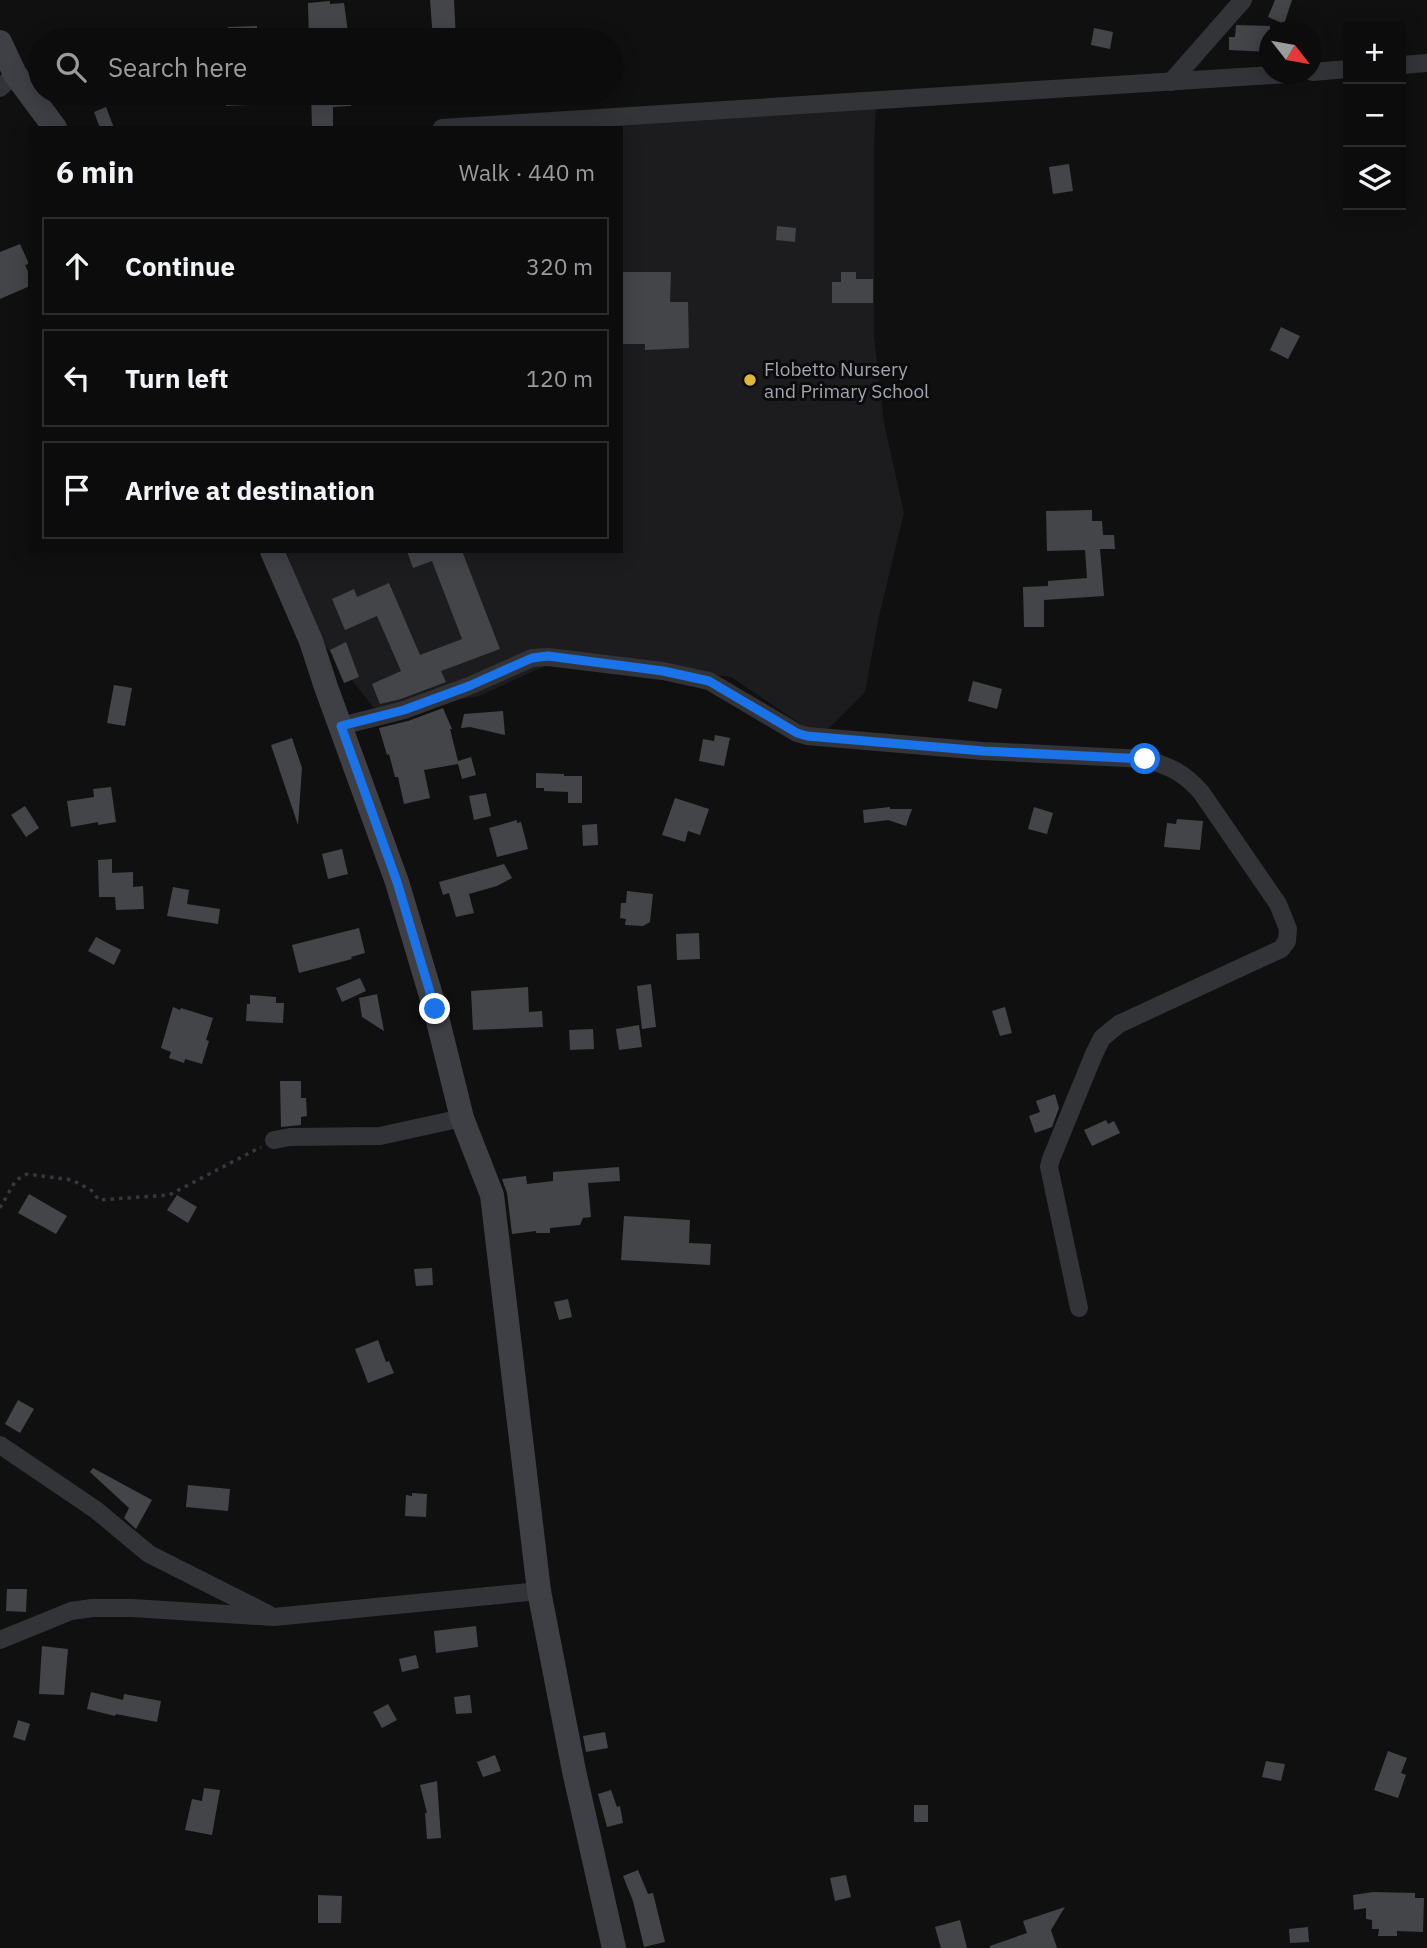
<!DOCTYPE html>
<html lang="en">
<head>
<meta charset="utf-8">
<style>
	:root { --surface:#0c0c0d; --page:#1a1a1b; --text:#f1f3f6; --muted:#9a9b9d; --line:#2c2c2e }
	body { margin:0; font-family:"IBM Plex Sans",sans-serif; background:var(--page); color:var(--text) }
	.controls { position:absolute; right:21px; top:21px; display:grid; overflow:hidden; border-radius:0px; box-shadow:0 4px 18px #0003 }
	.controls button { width:63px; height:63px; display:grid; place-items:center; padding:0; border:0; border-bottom:2px solid var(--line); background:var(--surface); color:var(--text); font:35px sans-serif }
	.compass { position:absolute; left:1259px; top:21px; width:63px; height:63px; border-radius:50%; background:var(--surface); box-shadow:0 4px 18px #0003; rotate:121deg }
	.stop { position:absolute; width:21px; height:21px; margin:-16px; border:5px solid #1a73e8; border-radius:50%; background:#fff }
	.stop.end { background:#1a73e8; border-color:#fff; box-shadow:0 2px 7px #0008 }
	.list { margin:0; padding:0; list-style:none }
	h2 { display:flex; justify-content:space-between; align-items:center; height:91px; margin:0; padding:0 28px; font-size:30px }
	h2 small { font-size:23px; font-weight:400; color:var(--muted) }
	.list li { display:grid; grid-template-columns:46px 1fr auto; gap:21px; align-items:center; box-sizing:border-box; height:98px; margin:0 14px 14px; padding:0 14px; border:2px solid var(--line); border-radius:0px }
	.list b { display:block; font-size:26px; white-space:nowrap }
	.list em { font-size:23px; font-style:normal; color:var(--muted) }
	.icon { flex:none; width:38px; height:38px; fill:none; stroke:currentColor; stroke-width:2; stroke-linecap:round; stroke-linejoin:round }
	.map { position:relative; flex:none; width:1427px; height:1948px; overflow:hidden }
	.search { position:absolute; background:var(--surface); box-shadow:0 4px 18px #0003; left:28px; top:28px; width:595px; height:77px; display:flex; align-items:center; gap:18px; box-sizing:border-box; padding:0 24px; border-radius:38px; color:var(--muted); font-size:26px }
	.panel { position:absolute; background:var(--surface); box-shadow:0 4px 18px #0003; left:28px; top:126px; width:595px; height:427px; border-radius:0px }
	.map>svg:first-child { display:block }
	.built { fill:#1c1c1e }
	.building { fill:#444549 }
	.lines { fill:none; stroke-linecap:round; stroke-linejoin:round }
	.path { stroke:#37383d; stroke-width:3.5; stroke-dasharray:3.5 5; stroke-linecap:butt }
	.street { stroke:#333438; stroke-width:18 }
	.secondary { stroke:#3f4046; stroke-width:24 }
	.route { stroke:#1a73e8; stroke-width:9 }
	.poi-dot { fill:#e0b739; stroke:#0b0b0c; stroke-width:2.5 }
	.labels { text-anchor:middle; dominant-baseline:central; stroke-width:6; stroke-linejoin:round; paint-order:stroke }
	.poi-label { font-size:19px; fill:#a2a5b1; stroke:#0b0b0c; text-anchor:start }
</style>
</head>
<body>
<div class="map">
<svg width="1427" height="1948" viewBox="0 0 1427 1948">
	<rect width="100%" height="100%" fill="#101011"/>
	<polygon class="built" points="876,102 874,146 874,336 884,423 904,513 879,616 865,692 820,737 731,677 560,659 477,697 448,701 380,716 319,638 286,551 621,551 621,128 536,128"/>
	<g class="building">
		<polygon points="430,0 454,0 456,40 433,40"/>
		<polygon points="1275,0 1292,0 1284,24 1268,17"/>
		<polygon points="330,1 330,4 344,3 349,40 309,40 308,3"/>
		<polygon points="1236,25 1270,26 1270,52 1229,50 1229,37 1235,37"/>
		<polygon points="257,26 257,40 229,40 228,27"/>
		<polygon points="1094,28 1113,32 1110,49 1091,45"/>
		<polygon points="225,93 272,93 272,104 226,106"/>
		<polygon points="311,93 351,93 351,106 333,107 333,128 312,128"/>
		<polygon points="106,107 114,128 100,128 94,112"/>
		<polygon points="1069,164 1073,191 1053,194 1049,167"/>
		<polygon points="777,226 796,228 795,242 776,240"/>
		<polygon points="20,244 29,264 25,265 30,276 30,286 0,299 0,252"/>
		<polygon points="621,272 671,272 670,302 688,302 689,348 645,350 645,344 621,344"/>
		<polygon points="841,272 856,272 856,279 873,279 873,303 832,303 832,282 841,282"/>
		<polygon points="1281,327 1300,336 1288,359 1270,350"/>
		<polygon points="1092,510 1092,521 1102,521 1103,535 1114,535 1115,549 1100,549 1104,596 1044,600 1044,627 1024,627 1023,587 1048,586 1048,581 1087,578 1085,550 1047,551 1046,511"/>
		<polygon points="407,551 462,551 500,649 441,671 446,682 401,699 380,704 372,684 401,671 377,616 345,630 332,599 354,589 357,597 389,583 420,655 462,639 432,561 413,568"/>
		<polygon points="346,642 359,677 344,683 330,650"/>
		<polygon points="973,681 1002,689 997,709 968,701"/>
		<polygon points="114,685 132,688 125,726 107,723"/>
		<polygon points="443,708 452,729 450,729 458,761 471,757 476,775 462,779 458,764 424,770 430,798 404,804 398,777 395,777 389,754 387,755 379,728 408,721"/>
		<polygon points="503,711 505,735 470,727 461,728 464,714"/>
		<polygon points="715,735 730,738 724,766 699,761 703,739 714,741"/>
		<polygon points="292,738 302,768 298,825 271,745"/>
		<polygon points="536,773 564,774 564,776 582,776 582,803 568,803 568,792 544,791 544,788 536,788"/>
		<polygon points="111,787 116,822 98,825 98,822 71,827 67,801 94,797 93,789"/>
		<polygon points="486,793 491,816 474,820 469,796"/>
		<polygon points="675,798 709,809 700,835 688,831 685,842 662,835"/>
		<polygon points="25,806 39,828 26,837 11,815"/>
		<polygon points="890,807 890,809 912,809 906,826 888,820 864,823 863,810"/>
		<polygon points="1034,807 1053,813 1047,834 1028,829"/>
		<polygon points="1177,819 1203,821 1200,850 1164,847 1167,823 1176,824"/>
		<polygon points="517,820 517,823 521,822 528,849 497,857 489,828"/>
		<polygon points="597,824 598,845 583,846 582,825"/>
		<polygon points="342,849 348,874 328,879 322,854"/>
		<polygon points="112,859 112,873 133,872 133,887 143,886 144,909 116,910 115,897 99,897 98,860"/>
		<polygon points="504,864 512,878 497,886 469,894 474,913 456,917 449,893 443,895 439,882"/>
		<polygon points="173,887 189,890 187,904 220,909 218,924 167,916"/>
		<polygon points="627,891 653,894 650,922 643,926 625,925 626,919 620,918 621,903 626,903"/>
		<polygon points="359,928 365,953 351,957 352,959 299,973 292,945"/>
		<polygon points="699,933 700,959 677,960 676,934"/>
		<polygon points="96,937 121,950 114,965 88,951"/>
		<polygon points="360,978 366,991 342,1002 336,988"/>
		<polygon points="651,984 656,1027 642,1029 637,986"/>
		<polygon points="528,987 529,1012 542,1011 543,1027 473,1030 471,991"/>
		<polygon points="377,994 384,1031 362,1017 359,998"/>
		<polygon points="250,995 276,997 276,1003 284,1003 283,1023 246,1021 247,1004 250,1004"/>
		<polygon points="173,1007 180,1010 181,1008 213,1018 206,1040 209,1041 202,1064 185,1059 184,1063 169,1058 171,1052 161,1048"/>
		<polygon points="1005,1007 1012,1033 1000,1036 992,1011"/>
		<polygon points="639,1025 642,1047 619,1050 616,1029"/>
		<polygon points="593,1029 594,1049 570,1050 569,1030"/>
		<polygon points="280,1081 301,1081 301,1098 306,1098 307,1116 301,1117 301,1125 281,1127"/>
		<polygon points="1055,1094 1059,1108 1052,1127 1035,1133 1029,1116 1040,1112 1036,1101"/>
		<polygon points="1106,1120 1108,1124 1114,1121 1120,1133 1092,1146 1084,1130"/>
		<polygon points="619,1167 620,1181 588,1183 591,1217 583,1218 580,1225 550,1228 550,1233 536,1233 536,1231 512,1234 507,1193 502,1179 526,1176 527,1184 553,1181 553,1172"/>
		<polygon points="29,1194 67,1216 56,1234 18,1213"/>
		<polygon points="177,1195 197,1207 188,1223 167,1210"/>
		<polygon points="624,1216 690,1220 689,1243 711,1244 710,1265 621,1260"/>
		<polygon points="432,1268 433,1285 416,1286 414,1269"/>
		<polygon points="568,1299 572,1317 559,1320 554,1302"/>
		<polygon points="378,1340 386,1362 389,1361 394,1373 368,1383 355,1349"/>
		<polygon points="18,1400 34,1409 20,1433 5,1424"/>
		<polygon points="93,1468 152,1500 136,1529 124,1518 129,1508 90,1472"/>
		<polygon points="188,1485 230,1489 228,1511 186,1507"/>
		<polygon points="412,1493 427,1494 426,1517 405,1516 406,1495 412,1496"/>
		<polygon points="7,1589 27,1589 26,1612 6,1611"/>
		<polygon points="476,1626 478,1647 436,1653 434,1631"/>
		<polygon points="42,1646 68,1649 64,1695 39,1694"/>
		<polygon points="416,1655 419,1668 402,1672 399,1659"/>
		<polygon points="91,1692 123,1700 124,1694 161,1701 157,1722 116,1714 115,1716 87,1709"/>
		<polygon points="470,1695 472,1713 456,1714 454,1697"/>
		<polygon points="388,1704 397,1720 382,1728 373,1712"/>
		<polygon points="18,1720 30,1724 25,1741 13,1737"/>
		<polygon points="605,1732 608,1748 586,1752 583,1736"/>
		<polygon points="1388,1751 1407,1758 1401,1773 1406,1775 1398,1798 1374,1790"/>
		<polygon points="495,1755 501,1771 483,1777 477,1762"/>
		<polygon points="1266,1761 1285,1764 1281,1781 1262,1777"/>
		<polygon points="437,1781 441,1838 427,1839 425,1813 427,1813 420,1785"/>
		<polygon points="204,1788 220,1790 212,1835 185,1830 192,1799 202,1801"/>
		<polygon points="611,1790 617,1807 620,1806 623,1823 607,1827 598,1794"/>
		<rect x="914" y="1805" width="14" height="17"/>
		<polygon points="638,1870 648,1894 653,1893 665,1942 644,1947 633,1901 623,1876"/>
		<polygon points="846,1875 851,1897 835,1901 830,1878"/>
		<polygon points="1373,1892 1415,1893 1415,1898 1424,1898 1423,1932 1397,1931 1397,1936 1378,1936 1379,1929 1372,1929 1372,1920 1366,1919 1366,1908 1354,1910 1353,1895"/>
		<polygon points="318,1895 342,1896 341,1923 318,1923"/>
		<polygon points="1065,1907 1051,1930 1057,1948 990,1948 990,1946 1027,1933 1023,1921"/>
		<polygon points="960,1920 967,1948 941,1948 935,1927"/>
		<polygon points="1308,1927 1309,1942 1290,1943 1289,1929"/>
	</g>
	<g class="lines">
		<polyline class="path" points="0,1208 16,1180 27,1174 72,1180 91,1190 99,1200 169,1195 261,1147"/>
		<g class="street">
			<polyline points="1401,65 1427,63"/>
			<polyline points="1312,72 1348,69"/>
			<polyline points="1171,82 1243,0"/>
			<polyline points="0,88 15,74"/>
			<polyline points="442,128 1288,74"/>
			<path d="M 341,726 L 404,710 L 469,686 L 532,658 L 548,657 L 663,671 L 709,681 L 797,733 L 807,736 L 983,751 L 1145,759 C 1171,767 1183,772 1201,792 L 1278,904 L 1288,929 L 1287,941 L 1281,949 L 1119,1024 L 1102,1038 L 1094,1054 L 1051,1159 L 1049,1167 L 1079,1308"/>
			<polyline points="274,1140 290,1137 380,1136 462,1118"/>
			<polyline points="0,1445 96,1510 149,1554 268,1614"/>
			<polyline points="0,1640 71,1611 92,1608 132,1608 274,1617 539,1591"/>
		</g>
		<g class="secondary">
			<polyline points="0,42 15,74 55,128"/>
			<polyline points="272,551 311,641 326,687 397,882 435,1009 462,1118 492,1195 539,1591 574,1771 614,1948"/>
		</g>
	</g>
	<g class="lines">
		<polyline class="route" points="435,1009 397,882 341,726 404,710 469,686 532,658 548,656 663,671 709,681 797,733 807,736 983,751 1145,759"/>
	</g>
	<circle class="poi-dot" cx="750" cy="380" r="7"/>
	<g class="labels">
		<g class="poi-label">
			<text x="764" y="369">Flobetto Nursery<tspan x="764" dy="22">and Primary School</tspan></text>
		</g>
	</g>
</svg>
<div class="controls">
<button>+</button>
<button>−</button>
<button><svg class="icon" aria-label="layers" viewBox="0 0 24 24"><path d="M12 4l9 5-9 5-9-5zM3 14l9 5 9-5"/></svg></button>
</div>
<svg class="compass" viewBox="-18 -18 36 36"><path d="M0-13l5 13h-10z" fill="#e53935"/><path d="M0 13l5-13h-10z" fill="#9a9b9d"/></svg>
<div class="stop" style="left:1145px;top:759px"></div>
<div class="stop end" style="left:435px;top:1009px"></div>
<div class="search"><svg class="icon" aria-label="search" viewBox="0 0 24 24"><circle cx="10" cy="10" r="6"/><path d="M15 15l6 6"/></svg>Search here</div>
<section class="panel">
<h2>6 min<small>Walk · 440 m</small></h2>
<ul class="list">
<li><svg class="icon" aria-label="ahead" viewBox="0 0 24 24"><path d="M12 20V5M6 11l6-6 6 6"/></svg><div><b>Continue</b></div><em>320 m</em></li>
<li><svg class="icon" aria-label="left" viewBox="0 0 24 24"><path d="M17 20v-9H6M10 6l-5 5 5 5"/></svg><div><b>Turn left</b></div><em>120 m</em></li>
<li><svg class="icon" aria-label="arrive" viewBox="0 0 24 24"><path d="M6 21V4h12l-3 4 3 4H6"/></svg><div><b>Arrive at destination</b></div></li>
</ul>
</section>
</div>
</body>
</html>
